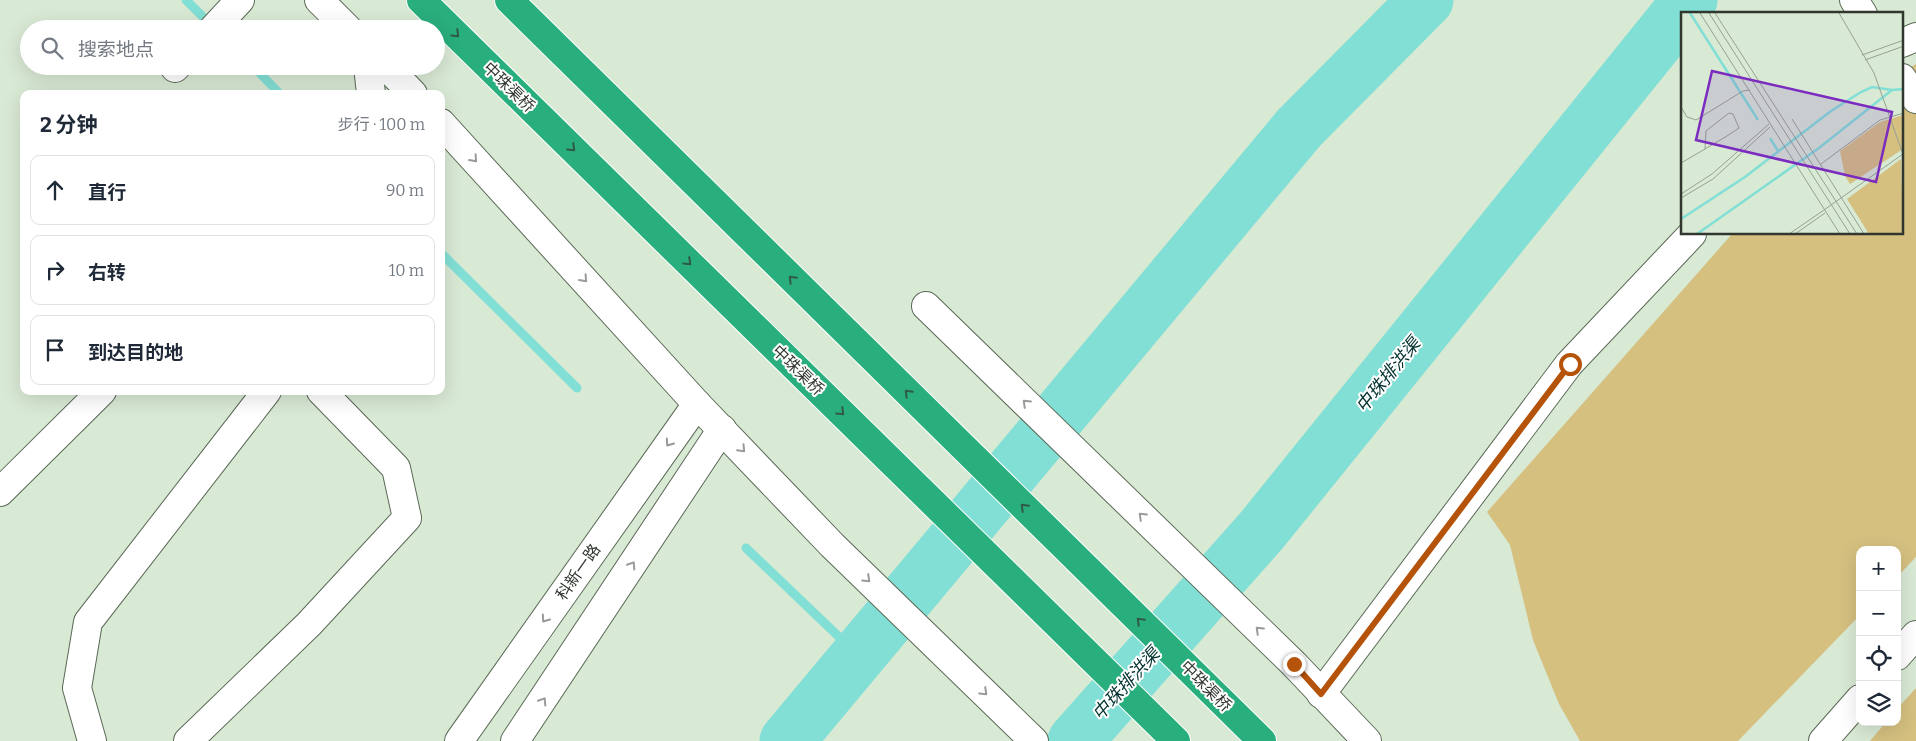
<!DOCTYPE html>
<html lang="zh">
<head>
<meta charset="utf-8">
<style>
	:root { --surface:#fff; --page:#f2f2f3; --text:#1f2937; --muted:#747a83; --line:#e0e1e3 }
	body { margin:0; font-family:Bitter,"Noto Sans SC",serif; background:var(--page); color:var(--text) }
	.controls { position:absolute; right:15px; bottom:15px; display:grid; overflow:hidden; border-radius:10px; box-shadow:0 5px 20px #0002 }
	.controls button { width:45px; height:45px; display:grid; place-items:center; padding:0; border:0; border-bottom:1px solid var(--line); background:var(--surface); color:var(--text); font:25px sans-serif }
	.stop { position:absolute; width:15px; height:15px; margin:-11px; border:4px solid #b45309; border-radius:50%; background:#fff }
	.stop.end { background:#b45309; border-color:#fff; box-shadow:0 1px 5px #0008 }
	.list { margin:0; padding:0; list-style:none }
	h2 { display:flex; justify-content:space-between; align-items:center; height:65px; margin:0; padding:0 20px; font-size:21px }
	h2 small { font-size:16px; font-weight:400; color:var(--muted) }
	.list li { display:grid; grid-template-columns:32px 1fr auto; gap:15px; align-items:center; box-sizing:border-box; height:70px; margin:0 10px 10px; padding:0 10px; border:1px solid var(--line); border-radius:10px }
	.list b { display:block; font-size:19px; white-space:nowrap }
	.list em { font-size:16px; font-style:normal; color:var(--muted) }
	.icon { flex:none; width:28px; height:28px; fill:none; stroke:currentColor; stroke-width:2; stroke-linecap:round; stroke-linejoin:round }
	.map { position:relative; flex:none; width:1916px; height:741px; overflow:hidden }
	.search { position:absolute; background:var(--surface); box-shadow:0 5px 20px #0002; left:20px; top:20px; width:425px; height:55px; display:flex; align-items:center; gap:12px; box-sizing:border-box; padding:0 18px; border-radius:28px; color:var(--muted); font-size:19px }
	.panel { position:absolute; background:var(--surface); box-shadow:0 5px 20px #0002; left:20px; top:90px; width:425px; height:305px; border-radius:10px }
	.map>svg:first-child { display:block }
	.green { fill:#d5c080 }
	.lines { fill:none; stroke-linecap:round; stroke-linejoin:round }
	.stream { stroke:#82dfd5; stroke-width:9 }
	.river { stroke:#82dfd5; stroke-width:55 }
	.minor-casing { stroke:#5a6957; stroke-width:30 }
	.highway-casing { stroke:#fff; stroke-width:30 }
	.minor { stroke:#fff; stroke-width:28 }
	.highway { stroke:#29ae7d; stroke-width:28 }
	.oneway { stroke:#2f5b46 }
	.oneway2 { stroke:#989b97 }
	.route { stroke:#b45309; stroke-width:6 }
	.labels { text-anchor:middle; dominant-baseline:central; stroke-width:4; stroke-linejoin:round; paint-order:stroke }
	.street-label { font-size:16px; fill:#31372f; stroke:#fff }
	.water-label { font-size:18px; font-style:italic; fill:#043330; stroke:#fff }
	.inset-river { fill:none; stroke:#82dfd5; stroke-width:2.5 }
	.inset-road { fill:none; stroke:#95a292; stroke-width:1 }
	.view { fill:#7b2cbf; fill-opacity:0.15; stroke:#7b2cbf; stroke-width:2.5 }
	.inset-edge { fill:none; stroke:#31372f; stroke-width:2.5 }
</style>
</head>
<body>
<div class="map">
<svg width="1916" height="741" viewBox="0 0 1916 741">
	<rect width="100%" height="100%" fill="#d8e9d4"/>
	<g class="green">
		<polygon points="1916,64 1916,557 1897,577 1897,550 1860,550 1860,615 1738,741 1580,741 1559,704 1533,640 1510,545 1487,512 1732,234 1902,234 1902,72"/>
		<polygon points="1916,688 1916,741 1870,741 1886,722 1897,722 1897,709"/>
	</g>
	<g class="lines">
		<g class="stream">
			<polyline points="186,0 212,26"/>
			<polyline points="253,66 280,94"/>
			<polyline points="441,253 577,388"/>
			<polyline points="746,548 858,655"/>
		</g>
		<g class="river">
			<polyline points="787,741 1299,128 1426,0"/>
			<polyline points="1075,741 1262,530 1690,0"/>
		</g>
		<defs>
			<g id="minor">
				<polyline points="319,0 348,29"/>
				<polyline points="1854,0 1863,14"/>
				<polyline points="213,29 240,0"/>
				<polyline points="1902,43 1916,37"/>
				<polyline points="368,66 371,94"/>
				<polyline points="386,66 413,94"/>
				<polyline points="175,68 177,66"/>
				<polyline points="1902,78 1916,99"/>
				<polyline points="441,123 697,404 832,545 1034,741"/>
				<polyline points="926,306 1294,664 1367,741"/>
				<polyline points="0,492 102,391"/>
				<polyline points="1897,656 1916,635"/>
				<polyline points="1321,694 1569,364 1692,234"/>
				<polyline points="92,741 77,688 88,622 267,391"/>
				<polyline points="188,741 309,624 407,518 396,468 321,391"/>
				<polyline points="459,741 697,404"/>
				<polyline points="515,741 722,429"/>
				<polyline points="1823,741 1860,699"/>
			</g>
			<g id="highway">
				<polyline points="421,0 1176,741"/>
				<polyline points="509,0 1262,741"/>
			</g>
		</defs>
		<use href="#minor" class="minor-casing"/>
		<use href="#highway" class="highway-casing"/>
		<use href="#minor" class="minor"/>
		<use href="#highway" class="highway"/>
	</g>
	<defs><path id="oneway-chevron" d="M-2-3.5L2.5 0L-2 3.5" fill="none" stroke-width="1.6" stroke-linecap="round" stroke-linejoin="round" transform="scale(1.25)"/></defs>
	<g class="oneway">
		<use href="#oneway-chevron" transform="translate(456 34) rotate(44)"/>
		<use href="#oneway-chevron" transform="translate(572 148) rotate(44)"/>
		<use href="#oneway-chevron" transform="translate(688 262) rotate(44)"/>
		<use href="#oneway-chevron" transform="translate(792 279) rotate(-135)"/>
		<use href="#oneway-chevron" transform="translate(908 393) rotate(-135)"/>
		<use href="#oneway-chevron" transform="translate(841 412) rotate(44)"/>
		<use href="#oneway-chevron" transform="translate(1024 507) rotate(-135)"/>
		<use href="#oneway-chevron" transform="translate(1140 621) rotate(-135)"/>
	</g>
	<g class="oneway2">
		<use href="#oneway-chevron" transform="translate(474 159) rotate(48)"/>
		<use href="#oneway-chevron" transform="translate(584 279) rotate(48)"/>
		<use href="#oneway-chevron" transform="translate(1026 403) rotate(-136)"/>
		<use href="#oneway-chevron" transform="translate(669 443) rotate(125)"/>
		<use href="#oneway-chevron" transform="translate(742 449) rotate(47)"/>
		<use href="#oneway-chevron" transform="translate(1142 516) rotate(-136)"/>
		<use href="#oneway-chevron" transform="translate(632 565) rotate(-57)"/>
		<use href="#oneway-chevron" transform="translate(867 579) rotate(44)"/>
		<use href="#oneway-chevron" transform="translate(545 619) rotate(125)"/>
		<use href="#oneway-chevron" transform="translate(1259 630) rotate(-136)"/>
		<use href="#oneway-chevron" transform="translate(984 692) rotate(44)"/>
		<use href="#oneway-chevron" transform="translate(543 701) rotate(-57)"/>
	</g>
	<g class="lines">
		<polyline class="route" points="1294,664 1321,694 1570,364"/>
	</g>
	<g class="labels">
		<g class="street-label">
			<text transform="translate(509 87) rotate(44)">中珠渠桥</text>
			<text transform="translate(798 370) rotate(44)">中珠渠桥</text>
			<text transform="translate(578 572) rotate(-55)">科新一路</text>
			<text transform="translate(1206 686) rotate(45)">中珠渠桥</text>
		</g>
		<g class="water-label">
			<text transform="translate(1388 375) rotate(-51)">中珠排洪渠</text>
			<text transform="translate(1126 684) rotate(-48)">中珠排洪渠</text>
		</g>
	</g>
	<g transform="translate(1681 12)">
		<rect width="222" height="222" fill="#d8e9d4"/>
		<path d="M 222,103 L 222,137 L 169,172 L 164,164 L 159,139 L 199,110 ZM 220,147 L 222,222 L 188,222 L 166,187 Z" fill="#d5c080"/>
		<path class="inset-river" d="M 9,1 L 77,108M 89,126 L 97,139M 0,207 L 64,165 L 150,99 L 180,80 L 191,75 L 211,78M 16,222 L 138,136 L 211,78 L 223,77"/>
		<path class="inset-road" d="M 19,1 L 159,222M 28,1 L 169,222M 34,1 L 176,222M 158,1 L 193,61 L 223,145M 181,43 L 223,28M 184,48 L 223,34M 0,95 L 6,105 L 15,108 L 62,79 L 69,78M 111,107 L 183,222M 0,151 L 24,137 L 46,124 L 58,116 L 52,102 L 48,101 L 25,119 L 24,137M 140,152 L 199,108 L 223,101M 0,182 L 31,162 L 88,112M 0,186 L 32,167 L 89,115M 143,198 L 222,142M 108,222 L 143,198M 114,222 L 144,201"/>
		<path class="view" d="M 31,59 L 211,100 L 195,170 L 15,128 Z"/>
		<rect width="222" height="222" class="inset-edge"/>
	</g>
</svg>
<div class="controls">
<button>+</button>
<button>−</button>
<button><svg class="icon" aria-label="locate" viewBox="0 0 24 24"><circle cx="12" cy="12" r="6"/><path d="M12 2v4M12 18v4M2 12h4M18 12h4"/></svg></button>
<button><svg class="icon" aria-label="layers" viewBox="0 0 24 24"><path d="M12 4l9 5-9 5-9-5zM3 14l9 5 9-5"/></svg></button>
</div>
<div class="stop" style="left:1570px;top:364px"></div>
<div class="stop end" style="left:1294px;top:664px"></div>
<div class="search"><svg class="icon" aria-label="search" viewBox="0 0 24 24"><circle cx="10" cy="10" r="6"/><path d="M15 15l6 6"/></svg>搜索地点</div>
<section class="panel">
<h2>2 分钟<small>步行 · 100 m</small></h2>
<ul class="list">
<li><svg class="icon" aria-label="ahead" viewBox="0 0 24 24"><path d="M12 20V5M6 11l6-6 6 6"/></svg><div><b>直行</b></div><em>90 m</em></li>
<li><svg class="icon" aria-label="right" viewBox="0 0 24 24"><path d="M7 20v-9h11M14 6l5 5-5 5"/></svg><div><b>右转</b></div><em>10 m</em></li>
<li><svg class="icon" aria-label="arrive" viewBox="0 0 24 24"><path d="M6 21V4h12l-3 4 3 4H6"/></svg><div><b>到达目的地</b></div></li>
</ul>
</section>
</div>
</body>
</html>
